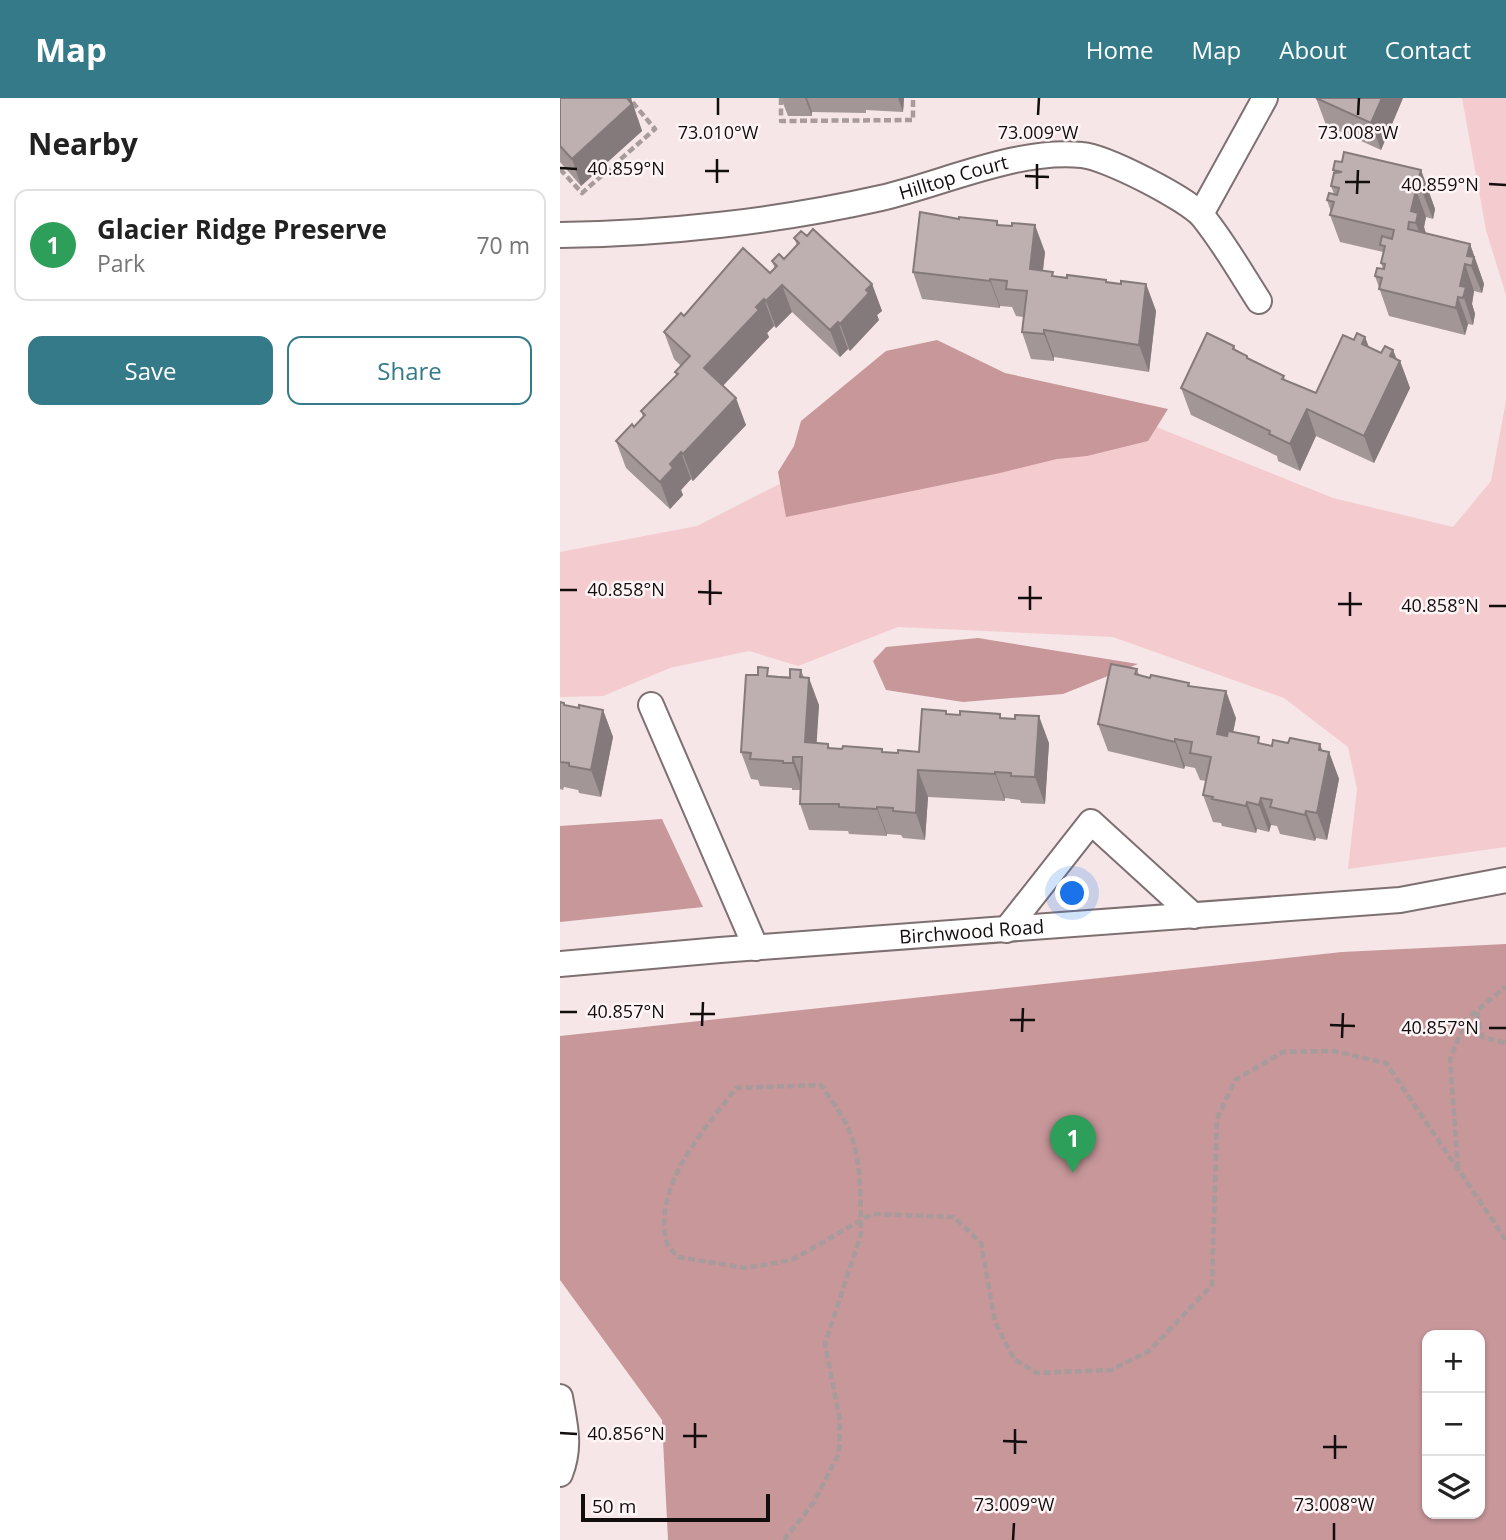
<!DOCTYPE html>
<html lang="en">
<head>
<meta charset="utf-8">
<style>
	:root { --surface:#fff; --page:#f2f2f2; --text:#222; --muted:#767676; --line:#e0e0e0; --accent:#357a88 }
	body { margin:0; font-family:"Open Sans",sans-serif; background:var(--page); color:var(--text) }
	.controls { position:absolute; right:21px; bottom:21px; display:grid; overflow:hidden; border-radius:14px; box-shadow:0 2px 5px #0004 }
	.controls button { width:63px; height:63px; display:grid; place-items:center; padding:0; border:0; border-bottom:2px solid var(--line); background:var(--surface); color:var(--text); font:35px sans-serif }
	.scale { position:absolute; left:21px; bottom:18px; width:189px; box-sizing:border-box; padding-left:7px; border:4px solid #130e0e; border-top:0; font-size:19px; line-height:24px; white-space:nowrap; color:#130e0e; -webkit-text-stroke:5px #fff5f6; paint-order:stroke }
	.you { position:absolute; left:513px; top:796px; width:24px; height:24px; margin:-18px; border:5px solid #fff; border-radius:50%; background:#1a73e8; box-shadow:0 0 0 10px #1a73e833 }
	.badge { display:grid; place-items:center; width:46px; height:46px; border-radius:50%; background:var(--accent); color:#fff; font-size:23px; font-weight:700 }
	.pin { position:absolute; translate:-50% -58px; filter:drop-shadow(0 2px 4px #0008) }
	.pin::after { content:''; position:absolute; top:37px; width:24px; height:21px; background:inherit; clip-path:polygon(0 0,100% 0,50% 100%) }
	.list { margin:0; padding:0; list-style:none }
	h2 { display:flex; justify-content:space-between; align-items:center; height:91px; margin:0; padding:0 28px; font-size:30px }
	h2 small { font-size:23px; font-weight:400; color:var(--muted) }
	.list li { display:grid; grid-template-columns:46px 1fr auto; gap:21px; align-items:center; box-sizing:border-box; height:112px; margin:0 14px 14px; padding:0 14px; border:2px solid var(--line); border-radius:14px }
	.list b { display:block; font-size:26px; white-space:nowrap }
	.list p { margin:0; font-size:23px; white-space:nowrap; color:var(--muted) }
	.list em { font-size:23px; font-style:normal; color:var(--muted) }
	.actions { display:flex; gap:14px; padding:21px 28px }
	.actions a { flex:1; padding:16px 0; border:2px solid var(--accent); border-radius:14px; text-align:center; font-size:24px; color:var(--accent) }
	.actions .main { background:var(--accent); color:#fff }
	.icon { flex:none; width:38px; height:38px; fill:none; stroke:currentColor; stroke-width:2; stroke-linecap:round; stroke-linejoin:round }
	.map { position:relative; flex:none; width:946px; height:1442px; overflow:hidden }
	header { display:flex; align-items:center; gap:42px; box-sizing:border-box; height:98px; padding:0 35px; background:var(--accent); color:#fff }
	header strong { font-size:33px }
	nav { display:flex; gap:38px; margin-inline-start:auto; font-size:24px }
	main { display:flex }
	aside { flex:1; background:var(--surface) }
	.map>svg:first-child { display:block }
	.green { fill:#f4cbce }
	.forest { fill:#c7979a; fill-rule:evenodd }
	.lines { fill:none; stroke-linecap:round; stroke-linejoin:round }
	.street-casing { stroke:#7e7070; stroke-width:28 }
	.path { stroke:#a79b9c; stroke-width:4.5; stroke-dasharray:7 3.5; stroke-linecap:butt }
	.street { stroke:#fff; stroke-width:24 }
	.wall { fill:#a39697 }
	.shaded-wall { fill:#857a7b }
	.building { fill:#beafb0; stroke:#857a7b; stroke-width:2 }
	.ticks { fill:none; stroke:#130e0e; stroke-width:2.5 }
	.labels { text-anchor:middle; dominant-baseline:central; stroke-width:5; stroke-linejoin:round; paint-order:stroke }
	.street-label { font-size:19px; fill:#130e0e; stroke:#fff5f6 }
	.ticks-label { font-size:18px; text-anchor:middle; fill:#130e0e; stroke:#fff5f6; stroke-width:5; stroke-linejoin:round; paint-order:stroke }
</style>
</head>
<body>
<header>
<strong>Map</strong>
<nav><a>Home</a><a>Map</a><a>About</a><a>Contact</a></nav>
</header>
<main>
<aside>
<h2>Nearby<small></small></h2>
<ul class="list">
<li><span class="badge" style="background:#2e9e5b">1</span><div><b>Glacier Ridge Preserve</b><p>Park</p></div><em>70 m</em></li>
</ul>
<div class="actions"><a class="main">Save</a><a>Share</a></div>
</aside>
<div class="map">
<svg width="946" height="1442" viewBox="0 0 946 1442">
	<rect width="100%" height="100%" fill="#f6e6e7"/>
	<g class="green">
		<polygon points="902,0 946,0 946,197 926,132"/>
		<polygon points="946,303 946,749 788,771 797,691 788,649 724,600 553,539 338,529 238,568 189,553 110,570 43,598 0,599 0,454 137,428 349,320 579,322 773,400 893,429 931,383"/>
	</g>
	<g class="forest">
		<polygon points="377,242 445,275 608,311 588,343 527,358 497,361 440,375 226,419 218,374 234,348 241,323 326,253"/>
		<polygon points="418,540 578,566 503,596 403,604 326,592 313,563 326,549"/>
		<polygon points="102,721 143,809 0,824 0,728"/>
		<path d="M 946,846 L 946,1442 L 108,1442 L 102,1322 L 0,1182 L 0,938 L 782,854 ZM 867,1237 L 920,1237 L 920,1416 L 867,1416 Z"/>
	</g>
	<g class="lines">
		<defs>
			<g id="street">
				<polyline points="641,116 705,0"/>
				<path id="s1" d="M 0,137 C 104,136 219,123 321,100 C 382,86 459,50 522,57 C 546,59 628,101 643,119 C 664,145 681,175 699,203"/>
				<polyline points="91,607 196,850"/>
				<polyline points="446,832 531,724 634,818"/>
				<path id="s2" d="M 0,866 L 160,852 L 840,802 L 946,782"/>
				<path d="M 0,1299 C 5,1328 11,1348 0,1376"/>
			</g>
		</defs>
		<use href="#street" class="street-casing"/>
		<g class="path">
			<polyline points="221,0 221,23 353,22 353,0"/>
			<polyline points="0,71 22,95 95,31 69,0"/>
			<polyline points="917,914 922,939 946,945"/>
			<polyline points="898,1070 890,961 906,922 946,888"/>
			<path d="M 224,1442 L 254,1404 L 279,1355 L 280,1323 L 265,1246 L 301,1136 C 300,1098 303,1058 285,1024 C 278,1011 269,999 261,987 L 176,990 C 145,1031 94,1086 106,1142 C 107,1148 114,1154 118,1159 L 186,1170 L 232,1162 L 312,1116 L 394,1119 L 421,1145 L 435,1224 L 454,1261 L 477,1275 L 551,1272 L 589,1253 L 652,1187 L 657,1021 L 675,982 L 723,954 L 774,953 L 826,965 L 946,1142"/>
		</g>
		<use href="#street" class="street"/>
	</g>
	<g class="wall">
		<polygon points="0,0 79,21 78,21 82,33 21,88 0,64"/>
		<polygon points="221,0 344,0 343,14 306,12 306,15 252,14 252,18 228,18"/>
		<polygon points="756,0 843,0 821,52 766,27"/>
		<polygon points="782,64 861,72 875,111 873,121 866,119 864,129 866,136 910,146 924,186 922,195 914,193 912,206 915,216 913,227 908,226 905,237 829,218 815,178 823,171 821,165 823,154 780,144 770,117 771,114 767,102 774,96 771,88 774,75 773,72"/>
		<polygon points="399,121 437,123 439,127 485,154 483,172 494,178 546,182 547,184 561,186 586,186 596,213 589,274 494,259 494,263 471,261 462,234 463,219 456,218 452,209 440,208 440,210 362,201 353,174"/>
		<polygon points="247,138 312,186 322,213 317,217 319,222 290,253 288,251 280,259 232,214 216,230 214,228 207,235 209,239 163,288 186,327 133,383 131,381 121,392 123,397 110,411 66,370 56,343 74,329 83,319 81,313 116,277 115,274 121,268 114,261 104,234 124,218 210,175 215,171 212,163 224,161 237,147 234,140"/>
		<polygon points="805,239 809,249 840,263 850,290 814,365 756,338 740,373 718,363 717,358 631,317 621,290 674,248 676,253 688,261 724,278 725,283 756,295 794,242"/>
		<polygon points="577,571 579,577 630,589 676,620 673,634 702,646 712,648 769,654 779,681 767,742 756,740 755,743 720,736 717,728 711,727 709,734 697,731 696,735 662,728 661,725 653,724 643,697 646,683 640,682 635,670 625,668 624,671 548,653 538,626"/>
		<polygon points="198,577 243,579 259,607 256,645 268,646 270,650 338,655 359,654 387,616 442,620 489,645 485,706 461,705 460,702 445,700 445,703 368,699 365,742 343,740 341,737 327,736 327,738 289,736 288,733 249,732 240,706 240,692 232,692 232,690 200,688 198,682 191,681 181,654"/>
		<polygon points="0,604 5,608 19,610 43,612 53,639 41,699 19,695 18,692 4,689 3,692 0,691"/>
	</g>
	<g class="shaded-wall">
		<polygon points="66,0 71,0 82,33 21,88 12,61"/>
		<polygon points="245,0 247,0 252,14 252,18"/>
		<polygon points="338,0 344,0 343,14"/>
		<polygon points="822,0 843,0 821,52 811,25"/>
		<polygon points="861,72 875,111 873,121 858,83"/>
		<polygon points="856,92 866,119 864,129 868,142 866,152 851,113"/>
		<polygon points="475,127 485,154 480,198 470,171"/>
		<polygon points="910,146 924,186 922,195 907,158"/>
		<polygon points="905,166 914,193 912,206 915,216 913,227 900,188"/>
		<polygon points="430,181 440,208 440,210 430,183"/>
		<polygon points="312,186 322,213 317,217 319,222 290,253 280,226"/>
		<polygon points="586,186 596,213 589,274 579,247"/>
		<polygon points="222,187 232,214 216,230 206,203"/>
		<polygon points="898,199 908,226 905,237 896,210"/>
		<polygon points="204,201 214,228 207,235 209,239 154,297 144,270"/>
		<polygon points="278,224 288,251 280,259 270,232"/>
		<polygon points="484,232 494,259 494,263 484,236"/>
		<polygon points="805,239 815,266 802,246"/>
		<polygon points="833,252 839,266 840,263 850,290 814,365 804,338 830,258"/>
		<polygon points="176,300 186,327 133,383 123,356"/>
		<polygon points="747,311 756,338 740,373 730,346"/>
		<polygon points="121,354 131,381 121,392 123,397 110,411 100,384 110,366"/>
		<polygon points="241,572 248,592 249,580 259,607 255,671 245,644"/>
		<polygon points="666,593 676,620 667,663 657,636"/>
		<polygon points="43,612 53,639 41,699 31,672"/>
		<polygon points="479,618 489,645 485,706 475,679"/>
		<polygon points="615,641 625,668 624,671 615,644"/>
		<polygon points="760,646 767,666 769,654 779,681 767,742 757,715 759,652"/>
		<polygon points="233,659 243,686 242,692 233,665"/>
		<polygon points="358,672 368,699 365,742 356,715"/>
		<polygon points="435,674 445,700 445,703 435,676"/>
		<polygon points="701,700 711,727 709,734 699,707"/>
		<polygon points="687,704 697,731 696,735 686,708"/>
		<polygon points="317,709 327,736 327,738 317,711"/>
		<polygon points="746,713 756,740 755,743 745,717"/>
	</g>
	<g class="building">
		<polygon points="0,0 67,0 72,6 12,61 0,48"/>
		<polygon points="756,0 822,0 811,25"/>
		<polygon points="784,54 861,72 858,83 865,84 863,94 856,92 851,113 858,115 856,125 849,124 848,131 910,146 907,158 914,159 912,168 905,166 900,188 906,189 903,200 898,199 896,210 819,191 822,180 815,178 817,170 824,171 825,166 821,165 825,148 820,147 822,138 832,141 834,132 770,117 774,104 767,102 769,95 777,97 779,90 771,88 774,75 782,74 773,72 775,63 782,64"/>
		<polygon points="360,114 399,121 399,119 437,123 437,127 452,128 452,125 475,127 470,171 493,174 492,178 507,180 507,177 546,182 546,184 561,186 561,183 586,186 579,247 484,232 484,236 462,234 467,193 446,191 447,183 430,181 430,183 353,174"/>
		<polygon points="253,131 312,186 306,192 309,195 280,226 278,224 270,232 222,187 206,203 204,201 196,209 199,212 144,270 176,300 123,356 121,354 110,366 113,370 100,384 56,343 72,326 74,329 85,317 81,313 118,276 115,274 130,258 104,234 121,215 124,218 183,150 210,175 217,168 212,163 219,156 224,161 239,145 234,140 241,133 247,138"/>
		<polygon points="647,235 674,248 673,251 687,258 687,260 724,278 722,281 756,295 783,237 794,242 797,235 805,239 802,246 821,255 825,248 833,252 830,258 840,263 804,338 747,311 730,346 709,336 710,333 621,290"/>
		<polygon points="551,566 577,571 575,576 590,580 591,577 629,585 628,588 666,593 657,636 667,638 668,633 699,639 698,645 712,648 713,642 728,645 730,640 760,646 759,652 769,654 757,715 746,713 745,717 710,709 712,702 701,700 699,707 687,704 686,708 652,701 653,699 643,697 651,659 630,655 632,644 615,641 615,644 538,626"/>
		<polygon points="198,569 208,570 207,578 230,580 230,571 241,572 240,579 249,580 245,644 268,646 268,650 282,651 283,648 322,651 322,654 338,655 338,652 359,654 362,611 386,613 386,616 400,617 400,613 440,616 440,620 455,621 455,617 479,618 475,679 451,678 451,675 435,674 435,676 358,672 356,715 333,713 333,710 317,709 317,711 279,709 279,706 240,706 242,659 233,659 233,665 223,665 223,663 190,661 191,655 181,654 186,577 198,577"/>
		<polygon points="0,604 4,605 4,607 19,610 19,607 43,612 31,672 9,668 9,665 0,664"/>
	</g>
	<path class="ticks" d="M 158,17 L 158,0M 478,17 L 479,0M 798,17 L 799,0M 0,70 L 17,71M 145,73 L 169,73M 465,78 L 489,79M 785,84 L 810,84M 157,85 L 157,61M 929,86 L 946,87M 477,91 L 477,66M 797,96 L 798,72M 0,492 L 17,492M 138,494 L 162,495M 458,500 L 482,500M 778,506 L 802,506M 150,507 L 150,482M 929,508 L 946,508M 470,512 L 470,488M 790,518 L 790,494M 0,914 L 17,914M 130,916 L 155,916M 450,922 L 475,922M 770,927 L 795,928M 142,928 L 143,904M 929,930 L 946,930M 462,934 L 463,910M 782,940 L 783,915M 0,1335 L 17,1336M 123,1338 L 147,1338M 443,1343 L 467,1344M 763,1349 L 787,1349M 135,1350 L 135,1325M 455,1356 L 455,1331M 775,1361 L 775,1337M 453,1442 L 454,1425M 774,1442 L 774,1425"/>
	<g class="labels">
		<g class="street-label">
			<text stroke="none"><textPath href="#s1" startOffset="399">Hilltop Court</textPath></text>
			<text stroke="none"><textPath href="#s2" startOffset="413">Birchwood Road</textPath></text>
		</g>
	</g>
	<g class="ticks-label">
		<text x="158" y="41">73.010°W</text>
		<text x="478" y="41">73.009°W</text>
		<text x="798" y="41">73.008°W</text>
		<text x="66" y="77">40.859°N</text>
		<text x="880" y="93">40.859°N</text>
		<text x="66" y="498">40.858°N</text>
		<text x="880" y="514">40.858°N</text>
		<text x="66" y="920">40.857°N</text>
		<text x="880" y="936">40.857°N</text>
		<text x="66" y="1342">40.856°N</text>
		<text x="454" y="1413">73.009°W</text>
		<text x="774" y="1413">73.008°W</text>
	</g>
</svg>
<div class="controls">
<button>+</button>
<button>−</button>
<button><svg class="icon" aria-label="layers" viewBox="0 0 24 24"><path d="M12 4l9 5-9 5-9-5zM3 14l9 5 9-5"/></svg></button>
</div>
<div class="scale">50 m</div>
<div class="you"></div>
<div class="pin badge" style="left:513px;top:1075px;background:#2e9e5b">1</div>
</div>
</main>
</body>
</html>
